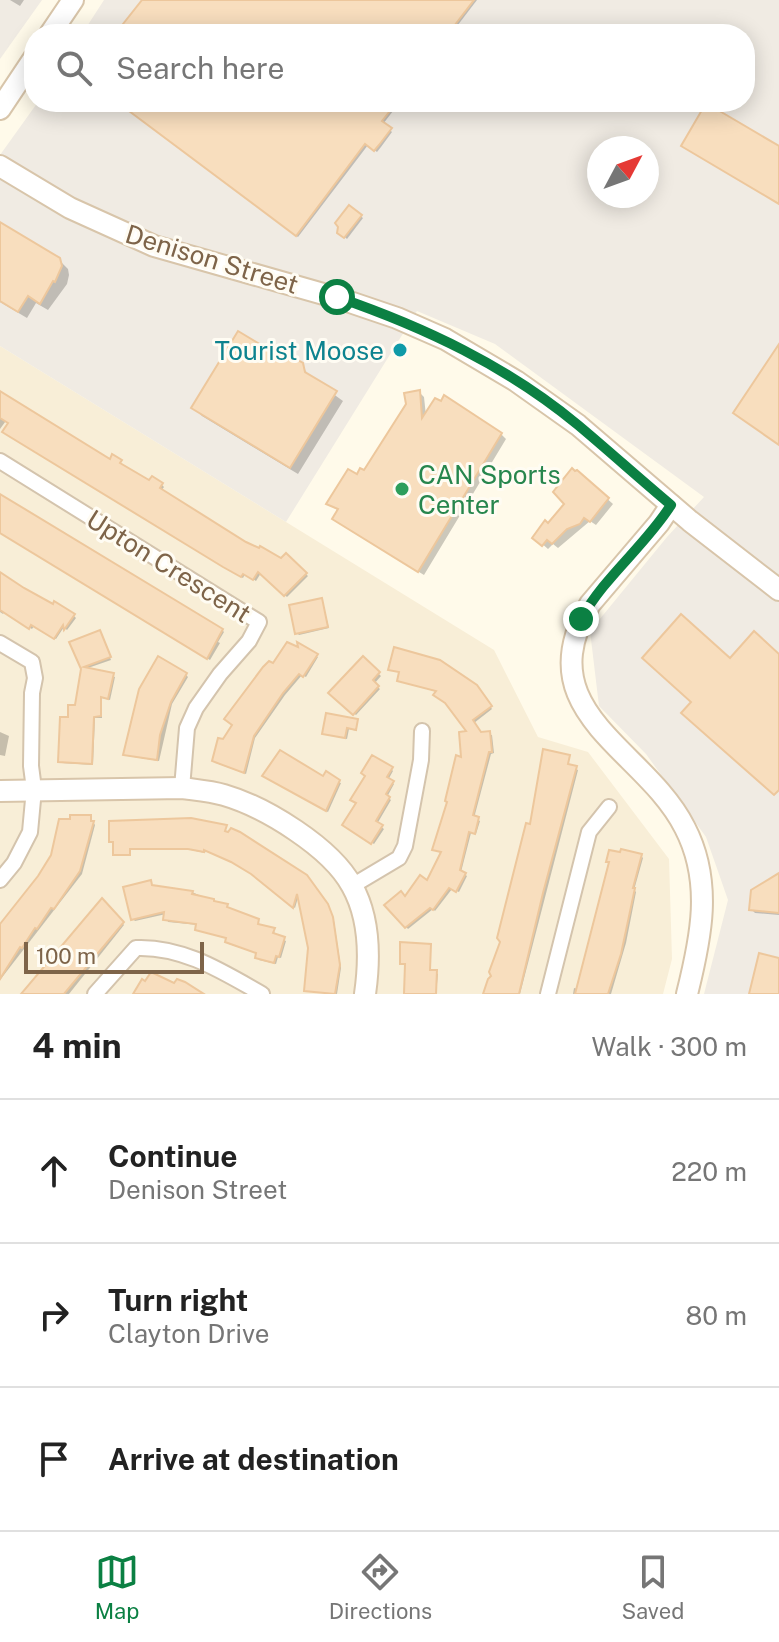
<!DOCTYPE html>
<html lang="en">
<head>
<meta charset="utf-8">
<style>
	:root { --surface:#fff; --page:#f6f6f6; --text:#222; --muted:#767676; --line:#e0e0e0; --accent:#0b8043 }
	body { margin:0; font-family:"Public Sans",sans-serif; background:var(--page); color:var(--text) }
	.compass { position:absolute; left:587px; top:136px; width:72px; height:72px; border-radius:50%; background:var(--surface); box-shadow:0 4px 20px #0003; rotate:49deg }
	.scale { position:absolute; left:24px; bottom:20px; width:180px; box-sizing:border-box; padding-left:8px; border:4px solid #7e6449; border-top:0; font-size:22px; line-height:28px; white-space:nowrap; color:#7e6449; -webkit-text-stroke:6px #fffcf3; paint-order:stroke }
	.stop { position:absolute; width:24px; height:24px; margin:-18px; border:6px solid #0b8043; border-radius:50%; background:#fff }
	.stop.end { background:#0b8043; border-color:#fff; box-shadow:0 2px 8px #0008 }
	.list { margin:0; padding:0; list-style:none }
	h2 { display:flex; justify-content:space-between; align-items:center; height:104px; margin:0; padding:0 32px; font-size:34px }
	h2 small { font-size:26px; font-weight:400; color:var(--muted) }
	.list li { display:grid; grid-template-columns:52px 1fr auto; gap:24px; align-items:center; box-sizing:border-box; height:144px; padding:0 32px; border-top:2px solid var(--line) }
	.list b { display:block; font-size:30px; white-space:nowrap }
	.list p { margin:0; font-size:26px; white-space:nowrap; color:var(--muted) }
	.list em { font-size:26px; font-style:normal; color:var(--muted) }
	.icon { flex:none; width:44px; height:44px; fill:none; stroke:currentColor; stroke-width:2; stroke-linecap:round; stroke-linejoin:round }
	.map { position:relative; flex:none; width:779px; height:994px; overflow:hidden }
	.search { position:absolute; background:var(--surface); box-shadow:0 4px 20px #0003; left:24px; right:24px; top:24px; height:88px; display:flex; align-items:center; gap:20px; box-sizing:border-box; padding:0 28px; border-radius:32px; color:var(--muted); font-size:30px }
	.sheet { height:536px; background:var(--surface) }
	nav { display:flex; justify-content:space-around; align-items:center; box-sizing:border-box; height:112px; border-top:2px solid var(--line); background:var(--surface); font-size:22px; color:var(--muted) }
	nav a { display:grid; justify-items:center; gap:4px }
	nav .on { color:var(--accent) }
	.map>svg:first-child { display:block }
	.residential { fill:#f8eed7 }
	.industrial { fill:#f0ebe3; fill-rule:evenodd }
	.shadow { fill:#0003 }
	.building { fill:#f8debe; stroke:#edc79c; stroke-width:2 }
	.lines { fill:none; stroke-linecap:round; stroke-linejoin:round }
	.street-casing { stroke:#d4c4ad; stroke-width:18 }
	.secondary-casing { stroke:#d8c5aa; stroke-width:24 }
	.street { stroke:#fff; stroke-width:14 }
	.secondary { stroke:#fff; stroke-width:20 }
	.route { stroke:#0b8043; stroke-width:10 }
	.culture-dot { fill:#0f9aa8; stroke:#fffcf3; stroke-width:3 }
	.leisure-dot { fill:#2e9e5b; stroke:#fffcf3; stroke-width:3 }
	.labels { text-anchor:middle; dominant-baseline:central; stroke-width:6; stroke-linejoin:round; paint-order:stroke }
	.street-label { font-size:26px; fill:#7e6449; stroke:#fffcf3 }
	.culture-label { font-size:26px; fill:#0d838f; stroke:#fffcf3; text-anchor:end }
	.leisure-label { font-size:26px; fill:#27864d; stroke:#fffcf3; text-anchor:start }
</style>
</head>
<body>
<div class="map">
<svg width="779" height="994" viewBox="0 0 779 994">
	<rect width="100%" height="100%" fill="#fffaea"/>
	<polygon class="residential" points="0,346 494,650 538,737 588,752 669,859 672,959 663,994 0,994"/>
	<g class="industrial">
		<polygon points="0,0 42,0 0,59"/>
		<path d="M 104,0 L 779,0 L 779,994 L 704,994 L 728,900 L 706,837 L 646,754 L 599,706 L 590,631 L 667,537 L 704,497 L 495,344 L 417,311 L 286,522 L 0,346 L 0,155 L 38,102 L 745,102 L 745,34 L 82,34 ZM 599,148 L 647,148 L 647,196 L 599,196 Z"/>
	</g>
	<g class="shadow">
		<polygon points="10,0 24,0 20,6"/>
		<polygon points="144,0 477,0 451,34 118,34"/>
		<polygon points="121,102 400,102 383,124 392,132 381,147 377,152 368,145 298,237"/>
		<polygon points="349,208 363,218 347,239 339,232"/>
		<polygon points="0,224 59,260 68,269 69,275 67,284 48,310 36,303 27,318 0,302"/>
		<polygon points="278,358 301,365 311,378 343,401 298,474 202,416 194,408"/>
		<polygon points="0,391 10,402 110,462 121,461 121,465 150,483 162,485 164,487 161,491 245,544 282,561 286,556 308,576 287,597 261,573 256,581 245,574 243,578 15,438 8,418 0,429"/>
		<polygon points="419,392 424,397 426,416 501,434 506,439 424,575 340,524 335,519 339,511 328,504 364,473"/>
		<polygon points="577,472 613,504 596,525 590,521 558,548 553,544 548,549 540,542 549,526 566,504"/>
		<polygon points="0,495 222,630 224,632 218,642 220,643 210,660 0,532"/>
		<polygon points="0,572 23,590 74,616 76,618 67,630 64,627 56,639 34,626 32,629 5,611 3,614 0,612"/>
		<polygon points="322,600 329,628 299,635 297,633"/>
		<polygon points="101,634 111,660 85,669 115,677 110,700 102,698 102,718 95,718 93,765 62,763 60,761 70,719 76,707 83,668"/>
		<polygon points="301,651 318,657 306,677 302,675 285,695 255,738 246,774 216,763 214,761 224,742 274,666"/>
		<polygon points="363,659 381,676 374,684 380,689 356,715 331,693"/>
		<polygon points="391,669 478,690 492,709 474,723 481,734 492,735 494,753 491,754 474,818 480,821 476,834 471,833 461,872 467,876 459,892 452,889 435,911 433,909 408,929 387,905 405,898 428,883 443,853 435,850 463,759 469,733 438,692 401,682 401,673"/>
		<polygon points="186,675 188,677 172,704 159,761 128,756 126,754"/>
		<polygon points="357,721 357,731 349,729 347,739 324,733"/>
		<polygon points="0,732 9,736 5,756 0,755"/>
		<polygon points="569,757 569,766 578,770 520,994 486,994 494,976 531,826"/>
		<polygon points="391,769 393,771 388,780 394,784 387,797 391,800 377,824 384,829 374,844 347,826"/>
		<polygon points="267,777 323,779 341,783 328,812"/>
		<polygon points="90,817 95,825 82,874 0,980 0,928"/>
		<polygon points="226,827 224,840 329,908 334,921 341,968 337,994 311,991 310,948 299,894 295,908 255,875 235,863 206,850 205,853 191,850 131,850 131,856 117,856 115,843 111,841"/>
		<polygon points="641,856 643,858 634,890 636,892 626,943 611,994 573,994 574,988 578,989 610,863"/>
		<polygon points="779,876 779,915 755,913 751,909"/>
		<polygon points="150,882 153,887 192,892 258,921 259,926 274,930 275,936 286,941 281,958 278,957 276,964 259,960 258,954 229,944 228,939 199,931 198,925 168,922 166,914 135,921 133,919"/>
		<polygon points="102,901 124,925 69,994 26,994 74,931"/>
		<polygon points="430,946 431,972 438,974 436,994 404,994 407,966 402,963"/>
	</g>
	<g class="building">
		<polygon points="142,0 474,0 448,34 126,34 130,29 123,24"/>
		<polygon points="117,102 397,102 382,121 392,128 379,145 374,151 365,144 296,236"/>
		<polygon points="706,103 779,146 779,204 681,146"/>
		<polygon points="349,205 362,215 344,238 337,233 338,227 335,223"/>
		<polygon points="0,222 60,258 62,266 55,282 53,281 40,304 28,296 18,312 0,301"/>
		<polygon points="238,331 278,355 287,354 303,363 305,372 337,391 290,468 191,408"/>
		<polygon points="779,344 779,445 733,413"/>
		<polygon points="420,390 422,418 435,398 441,401 444,395 502,433 418,572 332,519 338,509 326,504 348,469 357,474 360,468 364,470 406,404 404,393"/>
		<polygon points="0,391 110,459 112,454 122,460 120,463 149,480 152,476 163,483 160,488 246,542 259,548 260,546 281,558 286,553 307,573 284,596 258,572 253,580 243,574 241,577 223,567 2,432 8,423 0,418"/>
		<polygon points="572,468 575,471 577,470 609,498 590,522 584,518 580,524 567,529 552,544 547,540 542,546 532,538 545,520 548,523 564,504 553,492"/>
		<polygon points="0,494 223,629 207,659 0,533"/>
		<polygon points="0,572 24,588 53,604 54,601 75,614 64,630 63,625 54,639 31,625 29,629 0,610"/>
		<polygon points="322,598 328,627 295,634 289,605"/>
		<polygon points="681,614 730,658 754,631 779,654 779,790 774,795 681,713 691,702 642,658"/>
		<polygon points="100,630 111,657 84,667 114,673 108,699 101,697 101,716 94,717 92,764 58,762 60,717 68,717 68,705 75,705 81,669 69,642"/>
		<polygon points="287,642 298,647 297,642 318,654 303,677 299,674 283,693 254,736 244,773 212,761 218,738 223,739 232,725 224,719 263,667 269,661 273,663"/>
		<polygon points="394,647 440,660 477,685 492,706 473,720 481,732 490,731 492,752 489,752 473,815 479,817 475,834 469,832 460,870 466,873 456,892 449,888 433,910 430,908 405,928 384,905 401,891 405,896 420,875 427,880 441,852 432,850 447,802 445,801 456,755 461,757 459,732 466,731 445,703 433,695 436,691 397,681 399,672 388,670"/>
		<polygon points="158,656 187,673 171,702 160,735 157,760 123,755 139,689"/>
		<polygon points="363,656 380,672 373,680 379,686 353,715 328,693"/>
		<polygon points="326,713 358,719 356,730 347,728 345,738 322,734"/>
		<polygon points="543,749 570,755 568,764 577,766 574,777 543,893 519,994 483,994 488,979 491,976 489,972 500,942 497,938 526,823 530,824"/>
		<polygon points="280,750 323,776 326,771 340,780 326,811 262,776"/>
		<polygon points="372,755 393,767 387,777 394,781 386,794 390,797 376,821 383,825 371,844 342,825 356,803 350,800 365,776 361,773"/>
		<polygon points="70,815 91,815 91,821 94,821 80,871 54,909 51,908 37,929 35,928 22,948 20,947 0,979 0,924 38,876 51,855 59,819 70,819"/>
		<polygon points="191,818 227,825 225,831 228,832 231,828 240,832 307,875 328,904 333,917 340,965 335,994 304,991 308,948 297,894 293,908 251,874 231,862 204,850 204,852 188,849 130,849 130,855 113,855 113,842 109,842 109,821"/>
		<polygon points="621,849 642,854 633,888 635,888 621,954 608,994 575,994 609,862 606,862 609,850 620,852"/>
		<polygon points="779,873 779,913 749,910 751,890"/>
		<polygon points="151,880 152,885 193,891 192,894 214,899 214,901 228,904 227,907 259,919 258,924 275,928 273,933 285,937 279,957 276,956 274,963 255,958 256,953 225,942 226,938 195,930 196,924 163,920 164,912 131,920 123,887"/>
		<polygon points="102,898 124,922 64,994 21,994"/>
		<polygon points="400,942 431,944 430,970 437,970 436,994 404,994 405,964 400,964"/>
		<polygon points="759,953 779,958 779,994 749,994"/>
		<polygon points="151,972 174,983 177,979 185,982 204,994 133,994 142,979 145,981"/>
	</g>
	<g class="lines">
		<defs>
			<g id="street">
				<polyline points="0,461 259,622 249,641 220,674 196,708 187,728 182,788"/>
				<polyline points="0,643 32,662 35,678 32,693 31,766 34,789 30,832 14,863 0,880"/>
				<polyline points="352,886 399,858 405,846 421,760 422,731"/>
				<path d="M 95,994 L 136,948 C 183,946 223,972 262,994"/>
				<polyline points="548,994 589,832 609,807"/>
			</g>
			<g id="secondary">
				<polyline points="50,34 73,0"/>
				<polyline points="0,109 34,58"/>
				<polyline points="0,166 70,208 154,246 341,299 397,318 445,339 516,381 578,425 690,521 779,590"/>
				<path d="M 671,505 L 659,523 L 590,604 C 526,713 645,748 685,828 C 713,882 701,938 687,994"/>
				<path d="M 0,791 L 182,788 C 196,790 210,791 224,795 C 265,807 331,847 352,886 C 370,918 370,959 365,994"/>
			</g>
		</defs>
		<use href="#street" class="street-casing"/>
		<use href="#secondary" class="secondary-casing"/>
		<use href="#street" class="street"/>
		<use href="#secondary" class="secondary"/>
	</g>
	<g class="lines">
		<path class="route" d="M 337,297 C 424,327 507,366 578,425 C 609,451 640,479 671,505 C 645,546 605,576 581,619"/>
	</g>
	<circle class="culture-dot" cx="400" cy="350" r="8"/>
	<circle class="leisure-dot" cx="402" cy="489" r="8"/>
	<g class="labels">
		<g class="street-label">
			<text transform="translate(212 259) rotate(17)">Denison Street</text>
			<text transform="translate(169 566) rotate(32)">Upton Crescent</text>
		</g>
		<g class="culture-label">
			<text x="384" y="350">Tourist Moose</text>
		</g>
		<g class="leisure-label">
			<text x="418" y="474">CAN Sports<tspan x="418" dy="30">Center</tspan></text>
		</g>
	</g>
</svg>
<svg class="compass" viewBox="-18 -18 36 36"><path d="M0-13l5 13h-10z" fill="#e53935"/><path d="M0 13l5-13h-10z" fill="#767676"/></svg>
<div class="scale">100 m</div>
<div class="stop" style="left:337px;top:297px"></div>
<div class="stop end" style="left:581px;top:619px"></div>
<div class="search"><svg class="icon" aria-label="search" viewBox="0 0 24 24"><circle cx="10" cy="10" r="6"/><path d="M15 15l6 6"/></svg>Search here</div>
</div>
<section class="sheet">
<h2>4 min<small>Walk · 300 m</small></h2>
<ul class="list">
<li><svg class="icon" aria-label="ahead" viewBox="0 0 24 24"><path d="M12 20V5M6 11l6-6 6 6"/></svg><div><b>Continue</b><p>Denison Street</p></div><em>220 m</em></li>
<li><svg class="icon" aria-label="right" viewBox="0 0 24 24"><path d="M7 20v-9h11M14 6l5 5-5 5"/></svg><div><b>Turn right</b><p>Clayton Drive</p></div><em>80 m</em></li>
<li><svg class="icon" aria-label="arrive" viewBox="0 0 24 24"><path d="M6 21V4h12l-3 4 3 4H6"/></svg><div><b>Arrive at destination</b></div></li>
</ul>
</section>
<nav>
<a class="on"><svg class="icon" aria-label="map" viewBox="0 0 24 24"><path d="M3 6l6-2 6 2 6-2v14l-6 2-6-2-6 2zM9 4v14M15 6v14"/></svg>Map</a>
<a><svg class="icon" aria-label="directions" viewBox="0 0 24 24"><path d="M12 3l9 9-9 9-9-9zM9 14v-3h6M13 9l2 2-2 2"/></svg>Directions</a>
<a><svg class="icon" aria-label="saved" viewBox="0 0 24 24"><path d="M7 4h10v16l-5-4-5 4z"/></svg>Saved</a>
</nav>
</body>
</html>
